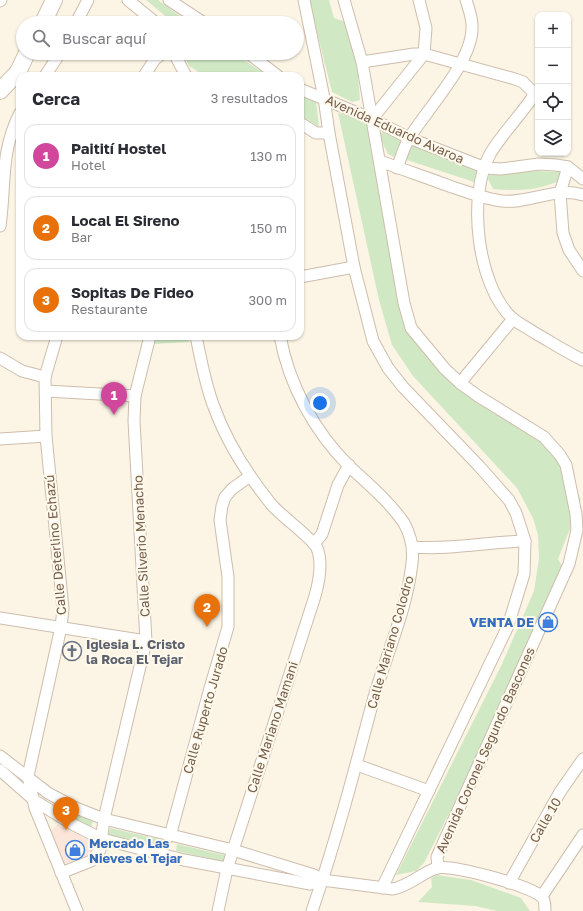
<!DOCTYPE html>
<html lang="es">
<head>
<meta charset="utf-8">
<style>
	:root { --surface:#fff; --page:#f2f2f3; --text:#2b2b33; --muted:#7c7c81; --line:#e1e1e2; --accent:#7e4f3f }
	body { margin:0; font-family:"Golos Text",sans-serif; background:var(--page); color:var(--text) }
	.controls { position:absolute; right:12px; top:12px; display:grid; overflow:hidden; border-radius:8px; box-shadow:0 1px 3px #0004 }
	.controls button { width:36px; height:36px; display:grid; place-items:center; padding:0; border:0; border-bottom:1px solid var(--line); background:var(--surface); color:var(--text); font:20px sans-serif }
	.you { position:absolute; left:320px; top:403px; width:14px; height:14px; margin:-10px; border:3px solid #fff; border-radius:50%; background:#1a73e8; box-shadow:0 0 0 6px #1a73e833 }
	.badge { display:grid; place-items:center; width:26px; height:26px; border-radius:50%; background:var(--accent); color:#fff; font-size:13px; font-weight:700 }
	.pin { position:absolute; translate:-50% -33px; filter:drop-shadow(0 1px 2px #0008) }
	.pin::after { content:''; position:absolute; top:21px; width:14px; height:12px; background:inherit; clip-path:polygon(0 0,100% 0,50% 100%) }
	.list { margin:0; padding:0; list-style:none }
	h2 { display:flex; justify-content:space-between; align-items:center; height:52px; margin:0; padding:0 16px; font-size:17px }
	h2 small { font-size:13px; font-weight:400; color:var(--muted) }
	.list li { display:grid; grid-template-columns:26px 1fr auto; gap:12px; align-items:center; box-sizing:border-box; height:64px; margin:0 8px 8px; padding:0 8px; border:1px solid var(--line); border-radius:12px }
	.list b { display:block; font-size:15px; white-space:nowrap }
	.list p { margin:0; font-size:13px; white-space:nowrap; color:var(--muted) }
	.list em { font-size:13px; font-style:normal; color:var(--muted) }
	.icon { flex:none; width:22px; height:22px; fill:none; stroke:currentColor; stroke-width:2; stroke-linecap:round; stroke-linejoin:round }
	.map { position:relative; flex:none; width:583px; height:911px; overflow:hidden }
	.search { position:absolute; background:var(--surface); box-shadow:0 1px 3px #0004; left:16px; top:16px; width:288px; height:44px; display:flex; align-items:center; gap:10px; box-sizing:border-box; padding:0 14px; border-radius:22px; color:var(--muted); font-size:15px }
	.panel { position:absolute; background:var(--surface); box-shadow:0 1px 3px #0004; left:16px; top:72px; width:288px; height:268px; border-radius:12px }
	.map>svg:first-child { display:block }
	.commercial { fill:#fce6d9 }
	.green { fill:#d0e9c4 }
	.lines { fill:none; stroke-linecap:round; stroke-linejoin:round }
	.street-casing { stroke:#cdbdac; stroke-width:13 }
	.secondary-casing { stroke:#d0bea9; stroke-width:18 }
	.street { stroke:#fff; stroke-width:11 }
	.secondary { stroke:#fff; stroke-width:16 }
	.labels { text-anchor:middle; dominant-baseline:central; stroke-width:4; stroke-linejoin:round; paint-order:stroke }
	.street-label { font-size:13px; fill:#745d4b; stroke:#fff9ec }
	.shop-label { font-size:13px; font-weight:bold; fill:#366cbe; stroke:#fff9ec; text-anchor:end }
	.worship-label { font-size:13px; font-weight:bold; fill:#5b616d; stroke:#fff9ec; text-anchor:start }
</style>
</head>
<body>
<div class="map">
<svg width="583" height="911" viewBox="0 0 583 911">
	<rect width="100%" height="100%" fill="#fcf5e5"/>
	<polygon class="commercial" points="58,824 96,844 88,855 63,865 51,830"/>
	<g class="green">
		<polygon points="146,0 158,0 189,23 171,23 169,19"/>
		<polygon points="309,0 329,0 334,18 346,22 358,74 360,100 352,102 332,92"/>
		<polygon points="183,53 234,53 268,76 205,76 189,66"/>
		<polygon points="300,94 316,101 319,127 300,115"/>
		<polygon points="338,113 366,120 406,293 417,332 473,392 562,456 581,500 570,510 570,529 558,559 565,571 492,729 424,863 416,871 396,875 502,664 534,591 539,558 538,535 533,518 517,488 413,376 392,345 379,300"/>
		<polygon points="382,131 402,138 394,157 388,154 380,138"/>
		<polygon points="412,145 419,146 478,172 477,183 407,160 406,156"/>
		<path d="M 537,171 L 560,172 L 560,180 C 540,191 515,191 493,189 L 488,179 L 489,175 L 494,174 Z"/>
		<polygon points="156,336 188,336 189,342 154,344"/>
		<polygon points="49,803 93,821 91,828"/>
		<polygon points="110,828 171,842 169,848 108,835"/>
		<polygon points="177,844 228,856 226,862 176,851"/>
		<polygon points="437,875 471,880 521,898 530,911 497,911 475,906 418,902 432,887 431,878"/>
	</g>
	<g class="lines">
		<defs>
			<g id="street">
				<polyline points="128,0 156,23"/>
				<polyline points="169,0 204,23"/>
				<polyline points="304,0 324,98 329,133 354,267 373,341 388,368 403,387 479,466 509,500 516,513 525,541 524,574 508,626 382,888"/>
				<polyline points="344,0 362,62 404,303 411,328 445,369 460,383 478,396 544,437 560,455 566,465 576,514 577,530 569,564 437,857 438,868"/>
				<polyline points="0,1 1,0"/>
				<polyline points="76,23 88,0"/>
				<polyline points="174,53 186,76"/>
				<polyline points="248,53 278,76"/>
				<path d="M 362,62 L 414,54 L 424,54 L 515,79 L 523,82 L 534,93 L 532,98 C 519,117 502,134 490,154 C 467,196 477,285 512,318 C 519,324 528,328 535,333 C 551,342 566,352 583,360"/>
				<polyline points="45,76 60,53"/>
				<polyline points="144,76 155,59 163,53"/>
				<polyline points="300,89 372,119 409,138 486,168 501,169 539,164 556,165 568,167 583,179"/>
				<polyline points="372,119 424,54 426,28 419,0"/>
				<polyline points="300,123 316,133 329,133"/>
				<path d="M 380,161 C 404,170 428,178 452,187 C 468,192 485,199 502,201 C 529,204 556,186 583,195"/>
				<polyline points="568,167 560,193 563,233 569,250 583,271"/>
				<path d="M 397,168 C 401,158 404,146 410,137 C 428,108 471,63 472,29 C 473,19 469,10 466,0"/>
				<path d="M 0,226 C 6,183 0,152 20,113"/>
				<polyline points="300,277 354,267"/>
				<polyline points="57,336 45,377 46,436 63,609 61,627 28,776 35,808 77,911"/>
				<path d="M 196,336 C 201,360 205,384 214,407 C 227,443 247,474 271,504 C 282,517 311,537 317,548 C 323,563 319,582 315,596 L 227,869 L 218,911"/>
				<path d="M 280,336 C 289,385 314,431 349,466 C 368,484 389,501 404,523 C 411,536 414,549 412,563 C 407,609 387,653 374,697 C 355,769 336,841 312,911"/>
				<polyline points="0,358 22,371 45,377"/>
				<polyline points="460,383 513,319"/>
				<polyline points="46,391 135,396"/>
				<polyline points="0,439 46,436"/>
				<polyline points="314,544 322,534 338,485 349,465"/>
				<path d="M 413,547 C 451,550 487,542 525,541"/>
				<polyline points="0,618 146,641"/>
				<path d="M 0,756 L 48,793 L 76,808 L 104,819 L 233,850 L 314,875 L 322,880 L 393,889 C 411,885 421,873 437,868 C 452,864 531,886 542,897 C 545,900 545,906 545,911"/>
				<polyline points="357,765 429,791"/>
				<polyline points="0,770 35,801 74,825 102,839 184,860 310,884 322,880"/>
				<polyline points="170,836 210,688 228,627 228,577 220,520 222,506 225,497 232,489 250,476"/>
				<polyline points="61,873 91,861 100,850 104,819 146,641 134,421 135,396 150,336"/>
				<polyline points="509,883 560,792 583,759"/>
				<polyline points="542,896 583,835"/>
			</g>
			<g id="secondary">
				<polyline points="43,23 54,0"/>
				<polyline points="0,91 18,72 27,53"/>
			</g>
		</defs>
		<use href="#street" class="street-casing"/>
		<use href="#secondary" class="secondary-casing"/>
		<use href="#street" class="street"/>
		<use href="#secondary" class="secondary"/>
	</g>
	<defs>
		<symbol id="shop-ring" viewBox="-11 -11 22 22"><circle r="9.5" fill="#fff9ec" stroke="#3f7fe0" stroke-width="1.5"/><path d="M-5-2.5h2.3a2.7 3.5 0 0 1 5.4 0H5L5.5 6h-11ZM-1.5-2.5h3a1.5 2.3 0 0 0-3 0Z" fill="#3f7fe0"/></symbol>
		<symbol id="church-ring" viewBox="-11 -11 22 22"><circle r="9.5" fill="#fff9ec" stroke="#6b7280" stroke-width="1.5"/><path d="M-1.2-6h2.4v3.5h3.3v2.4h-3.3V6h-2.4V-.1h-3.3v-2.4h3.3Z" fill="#6b7280"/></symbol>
	</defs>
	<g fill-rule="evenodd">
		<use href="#shop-ring" x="537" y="611" width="22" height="22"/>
		<use href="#church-ring" x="61" y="640" width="22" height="22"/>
		<use href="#shop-ring" x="64" y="839" width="22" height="22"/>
	</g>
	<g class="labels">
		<g class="street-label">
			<text transform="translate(395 129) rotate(24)">Avenida Eduardo Avaroa</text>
			<text transform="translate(55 545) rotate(-95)">Calle Deterlino Echazú</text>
			<text transform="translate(141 546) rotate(-93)">Calle Silverio Menacho</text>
			<text transform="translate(390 642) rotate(-74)">Calle Mariano Colodro</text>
			<text transform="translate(205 710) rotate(-74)">Calle Ruperto Jurado</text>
			<text transform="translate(272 727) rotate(-72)">Calle Mariano Mamani</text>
			<text transform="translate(485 750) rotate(-66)">Avenida Coronel Segundo Bascones</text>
			<text transform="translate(545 820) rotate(-60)">Calle 10</text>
		</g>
		<g class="shop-label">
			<text x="534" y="622">VENTA DE</text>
			<text x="89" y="843" text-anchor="start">Mercado Las<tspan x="89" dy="15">Nieves el Tejar</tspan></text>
		</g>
		<g class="worship-label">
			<text x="86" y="644">Iglesia L. Cristo<tspan x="86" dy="15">la Roca El Tejar</tspan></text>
		</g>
	</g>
</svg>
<div class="controls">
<button>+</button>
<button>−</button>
<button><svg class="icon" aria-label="locate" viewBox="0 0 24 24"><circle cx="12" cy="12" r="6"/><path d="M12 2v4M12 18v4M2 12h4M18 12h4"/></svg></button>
<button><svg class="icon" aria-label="layers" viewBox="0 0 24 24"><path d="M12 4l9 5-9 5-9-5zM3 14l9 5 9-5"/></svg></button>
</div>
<div class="you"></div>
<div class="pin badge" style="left:114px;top:415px;background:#d1479c">1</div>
<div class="pin badge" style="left:207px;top:627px;background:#e8710a">2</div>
<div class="pin badge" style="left:66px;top:830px;background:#e8710a">3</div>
<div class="search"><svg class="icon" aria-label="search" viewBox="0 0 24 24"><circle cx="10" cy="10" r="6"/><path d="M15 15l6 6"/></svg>Buscar aquí</div>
<section class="panel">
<h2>Cerca<small>3 resultados</small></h2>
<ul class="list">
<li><span class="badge" style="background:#d1479c">1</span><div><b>Paitití Hostel</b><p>Hotel</p></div><em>130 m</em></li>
<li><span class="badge" style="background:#e8710a">2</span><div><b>Local El Sireno</b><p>Bar</p></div><em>150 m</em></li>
<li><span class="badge" style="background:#e8710a">3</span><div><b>Sopitas De Fideo</b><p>Restaurante</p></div><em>300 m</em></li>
</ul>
</section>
</div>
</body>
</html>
